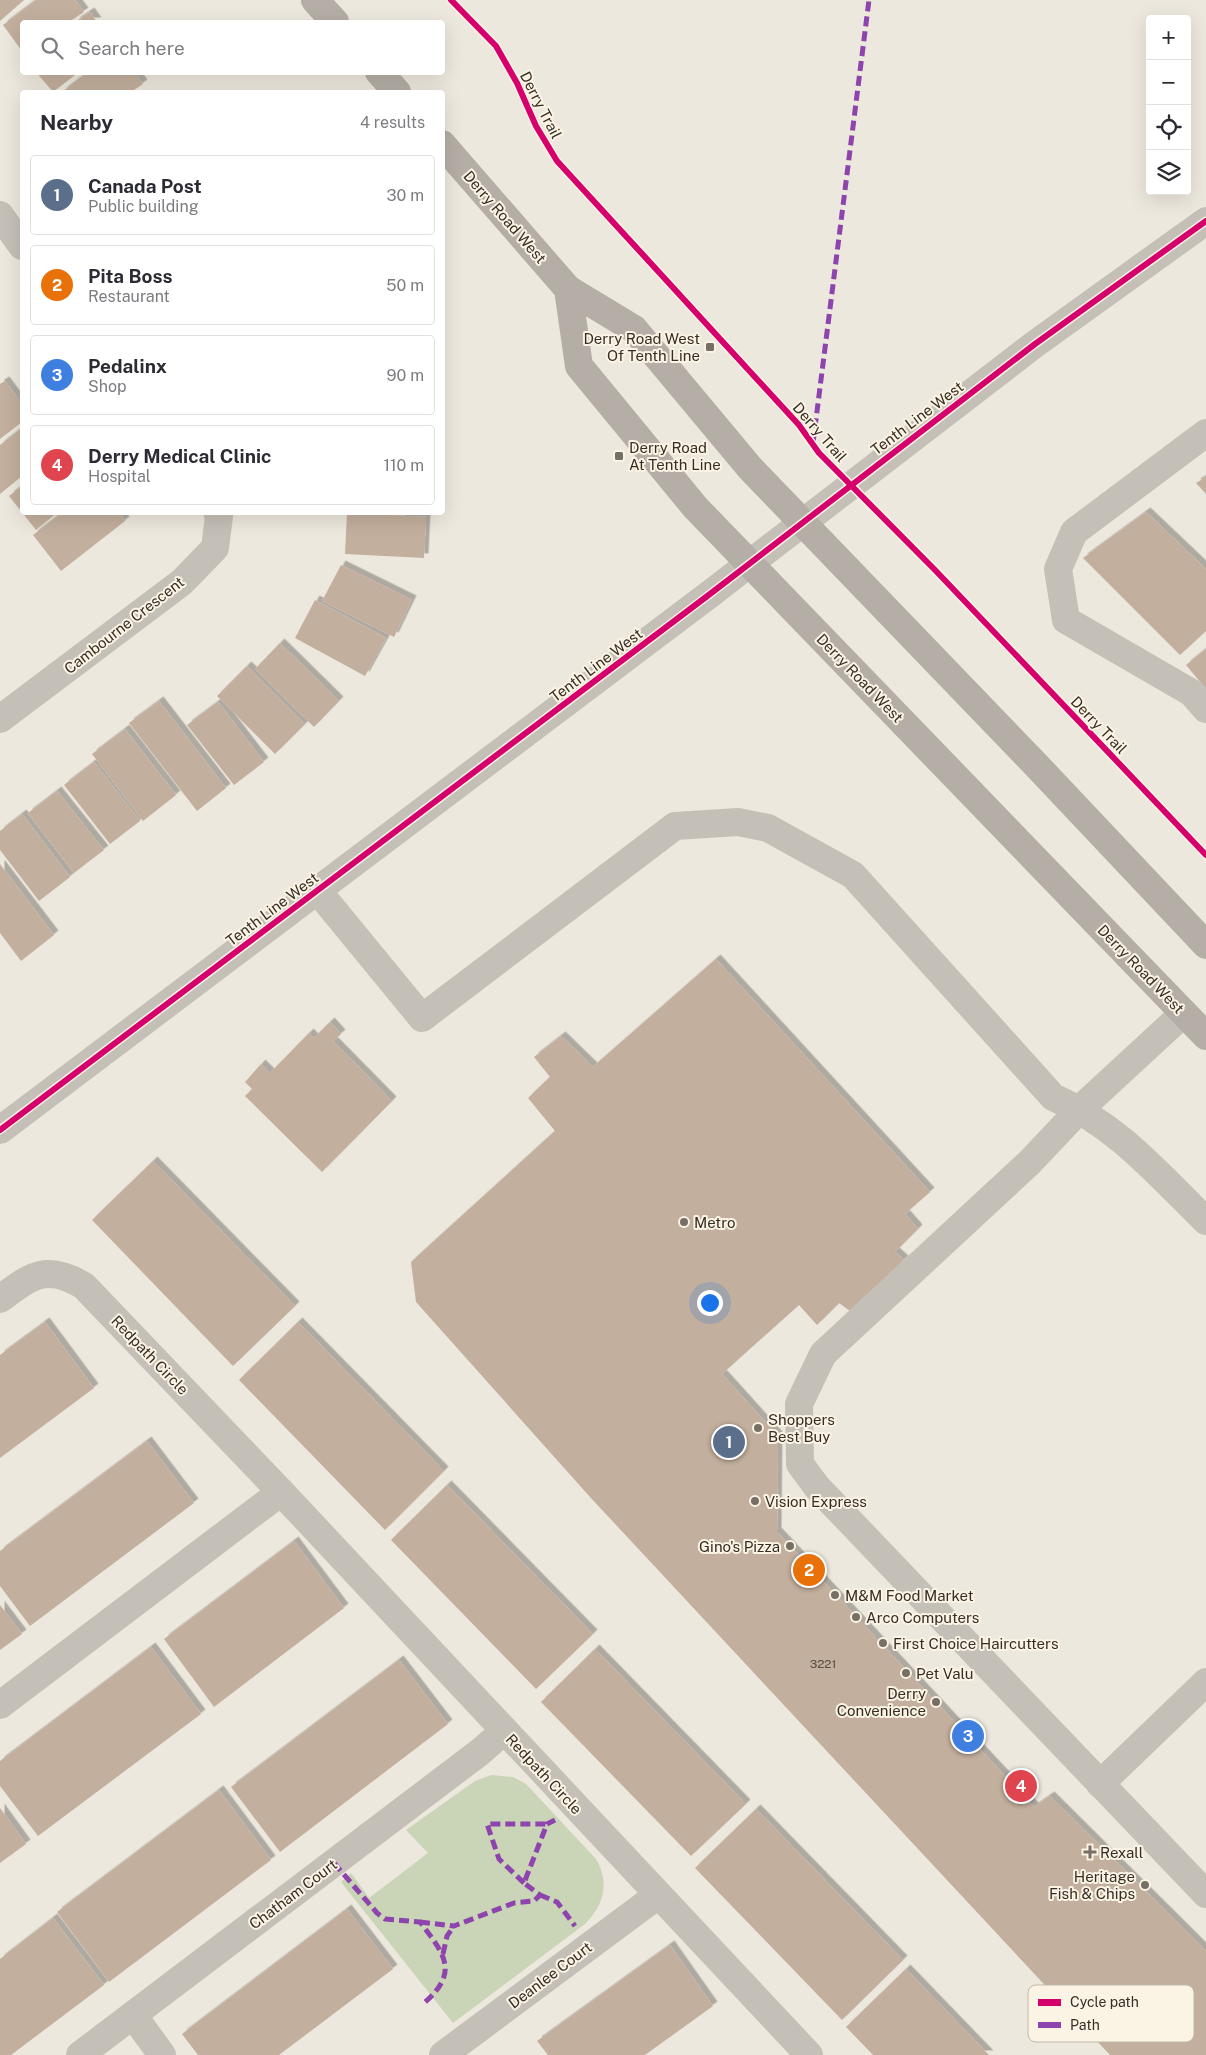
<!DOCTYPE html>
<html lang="en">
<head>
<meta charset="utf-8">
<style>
	:root { --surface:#fff; --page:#f7f7f7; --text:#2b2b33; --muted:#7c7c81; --line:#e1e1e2; --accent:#766f65 }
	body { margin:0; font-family:"Public Sans",sans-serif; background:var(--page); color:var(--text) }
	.controls { position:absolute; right:15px; top:15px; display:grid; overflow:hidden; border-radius:5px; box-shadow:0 5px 20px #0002 }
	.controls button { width:45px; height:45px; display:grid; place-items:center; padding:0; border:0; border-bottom:1px solid var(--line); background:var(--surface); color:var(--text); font:25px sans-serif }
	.you { position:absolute; left:709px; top:1302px; width:18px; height:18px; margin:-12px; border:4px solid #fff; border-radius:50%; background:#1a73e8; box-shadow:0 0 0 8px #1a73e833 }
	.badge { display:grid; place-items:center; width:32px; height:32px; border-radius:50%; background:var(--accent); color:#fff; font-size:16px; font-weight:700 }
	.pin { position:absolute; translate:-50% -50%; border:2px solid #fff; box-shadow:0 1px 5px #0006 }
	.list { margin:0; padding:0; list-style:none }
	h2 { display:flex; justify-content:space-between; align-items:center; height:65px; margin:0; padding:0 20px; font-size:21px }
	h2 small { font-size:16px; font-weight:400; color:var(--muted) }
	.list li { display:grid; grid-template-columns:32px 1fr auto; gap:15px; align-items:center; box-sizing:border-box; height:80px; margin:0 10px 10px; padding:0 10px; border:1px solid var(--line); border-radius:5px }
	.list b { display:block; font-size:19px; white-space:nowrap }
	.list p { margin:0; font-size:16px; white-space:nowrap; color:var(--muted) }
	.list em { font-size:16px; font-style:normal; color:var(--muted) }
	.icon { flex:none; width:28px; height:28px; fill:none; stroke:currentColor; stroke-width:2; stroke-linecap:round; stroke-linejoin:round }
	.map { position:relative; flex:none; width:1206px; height:2055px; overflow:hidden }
	.search { position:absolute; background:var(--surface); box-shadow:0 5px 20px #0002; left:20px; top:20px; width:425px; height:55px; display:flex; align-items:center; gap:12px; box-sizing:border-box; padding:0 18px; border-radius:5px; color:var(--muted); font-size:19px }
	.panel { position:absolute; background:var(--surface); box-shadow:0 5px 20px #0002; left:20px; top:90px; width:425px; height:425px; border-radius:5px }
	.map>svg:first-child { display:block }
	.green { fill:#cad4b6 }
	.building { fill:#c3af9d; filter:url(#shadow) }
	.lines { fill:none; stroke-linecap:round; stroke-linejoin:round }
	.minor { stroke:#c5c0b7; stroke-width:28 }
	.major { stroke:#b4aea6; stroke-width:28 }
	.quiet { stroke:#8e44ad; stroke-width:5; stroke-dasharray:10 5; stroke-linecap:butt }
	.cycleway-casing { stroke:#fbf4e4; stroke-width:9 }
	.cycleway { stroke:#d6006c; stroke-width:6 }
	.poi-dot { fill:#766f65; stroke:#fbf4e4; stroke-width:2 }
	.labels { text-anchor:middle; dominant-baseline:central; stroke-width:4; stroke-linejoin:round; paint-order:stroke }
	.number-label { font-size:12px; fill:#594e43 }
	.street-label { font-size:15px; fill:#362e25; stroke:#fbf4e4 }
	.poi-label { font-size:15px; fill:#362e25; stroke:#fbf4e4; text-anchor:start }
	.key { fill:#fbf4e4; stroke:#c0b9ab; stroke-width:1 }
	.key-label { font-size:14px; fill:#362e25 }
</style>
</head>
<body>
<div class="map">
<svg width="1206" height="2055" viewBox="0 0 1206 2055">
	<defs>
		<filter id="shadow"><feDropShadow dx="4.5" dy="-4.5" stdDeviation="0" flood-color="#0004"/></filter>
	</defs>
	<rect width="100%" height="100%" fill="#ede8dd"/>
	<path class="green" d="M 491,1775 L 513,1777 L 526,1784 L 596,1859 C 610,1883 604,1905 585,1924 L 453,2023 L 341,1882 L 351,1873 L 369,1898 L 428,1853 L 406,1830 L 475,1781 Z"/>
	<g class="building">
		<polygon points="0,0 24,0 0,21"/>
		<polygon points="36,0 75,0 84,12 69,22 22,22 22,51 3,25"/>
		<polygon points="90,12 97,22 75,22"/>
		<polygon points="36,72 79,72 53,92"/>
		<polygon points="88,72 134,72 143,84 131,92 62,92"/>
		<polygon points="5,381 22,404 22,422 0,439 0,384"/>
		<polygon points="22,428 22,476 0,494 0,445"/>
		<polygon points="1206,477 1206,494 1196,483"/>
		<polygon points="22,486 22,512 58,512 36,530 9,496"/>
		<polygon points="63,512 119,512 125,521 61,571 33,535"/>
		<polygon points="1146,512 1206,569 1206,631 1180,655 1083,558"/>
		<polygon points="347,513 426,517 424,558 345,554"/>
		<polygon points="341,565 412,600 394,637 322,601"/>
		<polygon points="315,600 386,638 365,676 295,638"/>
		<polygon points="280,643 339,701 314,727 255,669"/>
		<polygon points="1206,649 1206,689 1186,665"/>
		<polygon points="247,666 305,724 275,754 217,696"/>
		<polygon points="159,701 226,788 197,811 129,723"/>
		<polygon points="218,702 264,762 234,785 187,725"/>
		<polygon points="125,729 176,795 143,821 92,754"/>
		<polygon points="94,762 140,821 110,844 64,785"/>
		<polygon points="57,791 104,850 74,873 28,813"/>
		<polygon points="22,814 70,877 39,901 0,850 0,831"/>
		<polygon points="0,864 54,935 21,961 0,933"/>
		<polygon points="716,959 930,1192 905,1214 918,1229 895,1252 904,1260 850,1311 839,1303 817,1325 799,1305 722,1374 778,1436 777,1532 1034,1807 1050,1796 1206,1951 1206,2055 1110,2055 590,1497 416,1302 411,1262 555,1131 528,1098 550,1077 534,1057 561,1036 593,1067"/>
		<polygon points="330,1022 341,1034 333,1041 392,1101 322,1172 245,1096 252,1089 245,1082 261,1064 270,1073 309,1033 314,1038"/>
		<polygon points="153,1161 295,1306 233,1366 92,1220"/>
		<polygon points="45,1322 94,1388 0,1458 0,1355"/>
		<polygon points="298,1322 444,1471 385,1530 239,1380"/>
		<polygon points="147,1441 194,1503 30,1626 0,1586 0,1551"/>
		<polygon points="447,1485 593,1634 536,1689 391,1540"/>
		<polygon points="294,1541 344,1608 214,1707 164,1639"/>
		<polygon points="0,1605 22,1634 0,1650"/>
		<polygon points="151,1647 201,1714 38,1836 0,1786 0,1761"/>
		<polygon points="595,1649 746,1804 691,1856 541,1702"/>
		<polygon points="399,1660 448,1724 280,1852 231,1787"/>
		<polygon points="219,1790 271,1860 109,1982 57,1912"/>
		<polygon points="0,1808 26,1844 0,1863"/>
		<polygon points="756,1809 903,1960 842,2020 695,1868"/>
		<polygon points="347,1909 393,1969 279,2055 198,2055 182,2034"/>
		<polygon points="53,1918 104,1985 11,2055 0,2055 0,1959"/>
		<polygon points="670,1945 713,2006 645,2055 548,2055 537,2041"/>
		<polygon points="906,1969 989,2055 873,2055 846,2027"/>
	</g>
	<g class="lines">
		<g class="minor">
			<polyline points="0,215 22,246"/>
			<polyline points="1206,433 1074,532 1058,569 1066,620 1192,693 1206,709"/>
			<polyline points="0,719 182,582 215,548 219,516 217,512"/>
			<path d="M 317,890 L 422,1018 L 675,826 L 738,822 L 768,828 L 853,875 L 1053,1097 C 1118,1126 1156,1172 1206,1221"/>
			<polyline points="1184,1013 1080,1109 1030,1162 823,1354 799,1404 800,1464 817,1487 1206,1894"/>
			<polyline points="0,1130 710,594 1035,344 1206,221"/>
			<path d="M 0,1299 C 31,1276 46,1263 84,1286 L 281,1492 L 809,2055"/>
			<polyline points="0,1705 281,1492"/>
			<polyline points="1100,1784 1206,1682"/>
			<polyline points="133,2015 162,2055"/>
			<polyline points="80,2055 480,1752 504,1731"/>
			<polyline points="443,2055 658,1895"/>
		</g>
		<g class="major">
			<polyline points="315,0 335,22"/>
			<polyline points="379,72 397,92"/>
			<polyline points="442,144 568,289 634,329 750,468 1038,767 1206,945"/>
			<polyline points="568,289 579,366 695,507 1206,1036"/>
		</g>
		<g class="quiet">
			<polyline points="813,443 869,0"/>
			<path d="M 334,1863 L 377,1913 L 385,1919 L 420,1922 C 445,1955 460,1972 423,2004"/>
			<polyline points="524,1883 499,1859 487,1824 547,1824"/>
			<polyline points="540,1895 557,1902 575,1926"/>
			<polyline points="420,1922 454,1926 514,1903 534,1901 540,1895 524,1883 547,1824 555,1820"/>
			<polyline points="443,1954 447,1936 454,1926"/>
		</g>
		<defs>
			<g id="cycleway">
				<polyline points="451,0 496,46 517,83 536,126 557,161 799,425 819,453 936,571 1206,855"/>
				<polyline points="0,1130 710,594 1035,344 1206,221"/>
			</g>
		</defs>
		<use href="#cycleway" class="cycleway-casing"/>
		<use href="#cycleway" class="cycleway"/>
	</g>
	<g class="poi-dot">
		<rect x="705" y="342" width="10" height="10" rx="2.5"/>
		<rect x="614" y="451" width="10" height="10" rx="2.5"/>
		<circle cx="684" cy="1222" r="5"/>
		<circle cx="758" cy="1428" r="5"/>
		<circle cx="755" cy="1501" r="5"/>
		<circle cx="790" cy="1546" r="5"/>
		<circle cx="835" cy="1595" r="5"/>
		<circle cx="856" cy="1617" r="5"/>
		<circle cx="883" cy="1643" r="5"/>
		<circle cx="906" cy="1673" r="5"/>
		<circle cx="936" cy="1702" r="5"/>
		<path d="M1087.5 1844.5h5v5h5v5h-5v5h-5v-5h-5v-5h5z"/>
		<circle cx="1145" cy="1885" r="5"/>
	</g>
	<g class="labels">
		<g class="number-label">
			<text x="823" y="1664">3221</text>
		</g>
		<g class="street-label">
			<text transform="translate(541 105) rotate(63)">Derry Trail</text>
			<text transform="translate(505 217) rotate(49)">Derry Road West</text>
			<text transform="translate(917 418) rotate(-37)">Tenth Line West</text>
			<text transform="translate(820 432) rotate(49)">Derry Trail</text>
			<text transform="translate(124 625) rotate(-38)">Cambourne Crescent</text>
			<text transform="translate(596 665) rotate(-37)">Tenth Line West</text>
			<text transform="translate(860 678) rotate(46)">Derry Road West</text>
			<text transform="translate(1099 725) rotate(46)">Derry Trail</text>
			<text transform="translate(272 909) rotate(-37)">Tenth Line West</text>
			<text transform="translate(1141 969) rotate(46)">Derry Road West</text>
			<text transform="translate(150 1355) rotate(46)">Redpath Circle</text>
			<text transform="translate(544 1774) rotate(47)">Redpath Circle</text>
			<text transform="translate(293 1894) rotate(-37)">Chatham Court</text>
			<text transform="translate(550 1975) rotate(-37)">Deanlee Court</text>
		</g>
		<g class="poi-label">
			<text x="700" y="338" text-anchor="end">Derry Road West<tspan x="700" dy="17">Of Tenth Line</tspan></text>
			<text x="629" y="447">Derry Road<tspan x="629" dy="17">At Tenth Line</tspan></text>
			<text x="694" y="1222">Metro</text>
			<text x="768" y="1419">Shoppers<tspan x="768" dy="17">Best Buy</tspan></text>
			<text x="765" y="1501">Vision Express</text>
			<text x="780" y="1546" text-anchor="end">Gino's Pizza</text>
			<text x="845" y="1595">M&amp;M Food Market</text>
			<text x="866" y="1617">Arco Computers</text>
			<text x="893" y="1643">First Choice Haircutters</text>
			<text x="916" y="1673">Pet Valu</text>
			<text x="926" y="1693" text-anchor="end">Derry<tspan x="926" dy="17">Convenience</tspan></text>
			<text x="1100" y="1852">Rexall</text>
			<text x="1135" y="1876" text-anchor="end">Heritage<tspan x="1135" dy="17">Fish &amp; Chips</tspan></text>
		</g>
	</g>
	<rect x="1028" y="1985" width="166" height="57" rx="8" class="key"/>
	<rect x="1038" y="1999" width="23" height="7" fill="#d6006c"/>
	<rect x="1038" y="2022" width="23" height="6" fill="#8e44ad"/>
	<g class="key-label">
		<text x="1070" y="2007">Cycle path</text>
		<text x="1070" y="2030">Path</text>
	</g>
</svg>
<div class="controls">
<button>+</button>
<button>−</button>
<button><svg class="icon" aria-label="locate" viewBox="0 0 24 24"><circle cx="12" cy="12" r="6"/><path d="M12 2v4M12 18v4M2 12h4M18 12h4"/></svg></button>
<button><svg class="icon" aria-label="layers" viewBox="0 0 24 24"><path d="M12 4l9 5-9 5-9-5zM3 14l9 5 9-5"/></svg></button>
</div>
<div class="you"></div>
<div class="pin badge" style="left:729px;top:1442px;background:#5c6f8a">1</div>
<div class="pin badge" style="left:809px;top:1570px;background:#e8710a">2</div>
<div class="pin badge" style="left:968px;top:1736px;background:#3f7fe0">3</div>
<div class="pin badge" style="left:1021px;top:1786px;background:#e0444e">4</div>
<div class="search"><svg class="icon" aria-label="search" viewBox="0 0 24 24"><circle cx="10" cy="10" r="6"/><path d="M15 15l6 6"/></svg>Search here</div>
<section class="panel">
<h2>Nearby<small>4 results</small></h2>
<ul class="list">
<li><span class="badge" style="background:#5c6f8a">1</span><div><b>Canada Post</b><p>Public building</p></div><em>30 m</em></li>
<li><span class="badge" style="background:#e8710a">2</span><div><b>Pita Boss</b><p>Restaurant</p></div><em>50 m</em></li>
<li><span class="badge" style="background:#3f7fe0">3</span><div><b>Pedalinx</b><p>Shop</p></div><em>90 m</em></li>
<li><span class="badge" style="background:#e0444e">4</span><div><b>Derry Medical Clinic</b><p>Hospital</p></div><em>110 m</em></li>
</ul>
</section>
</div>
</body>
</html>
